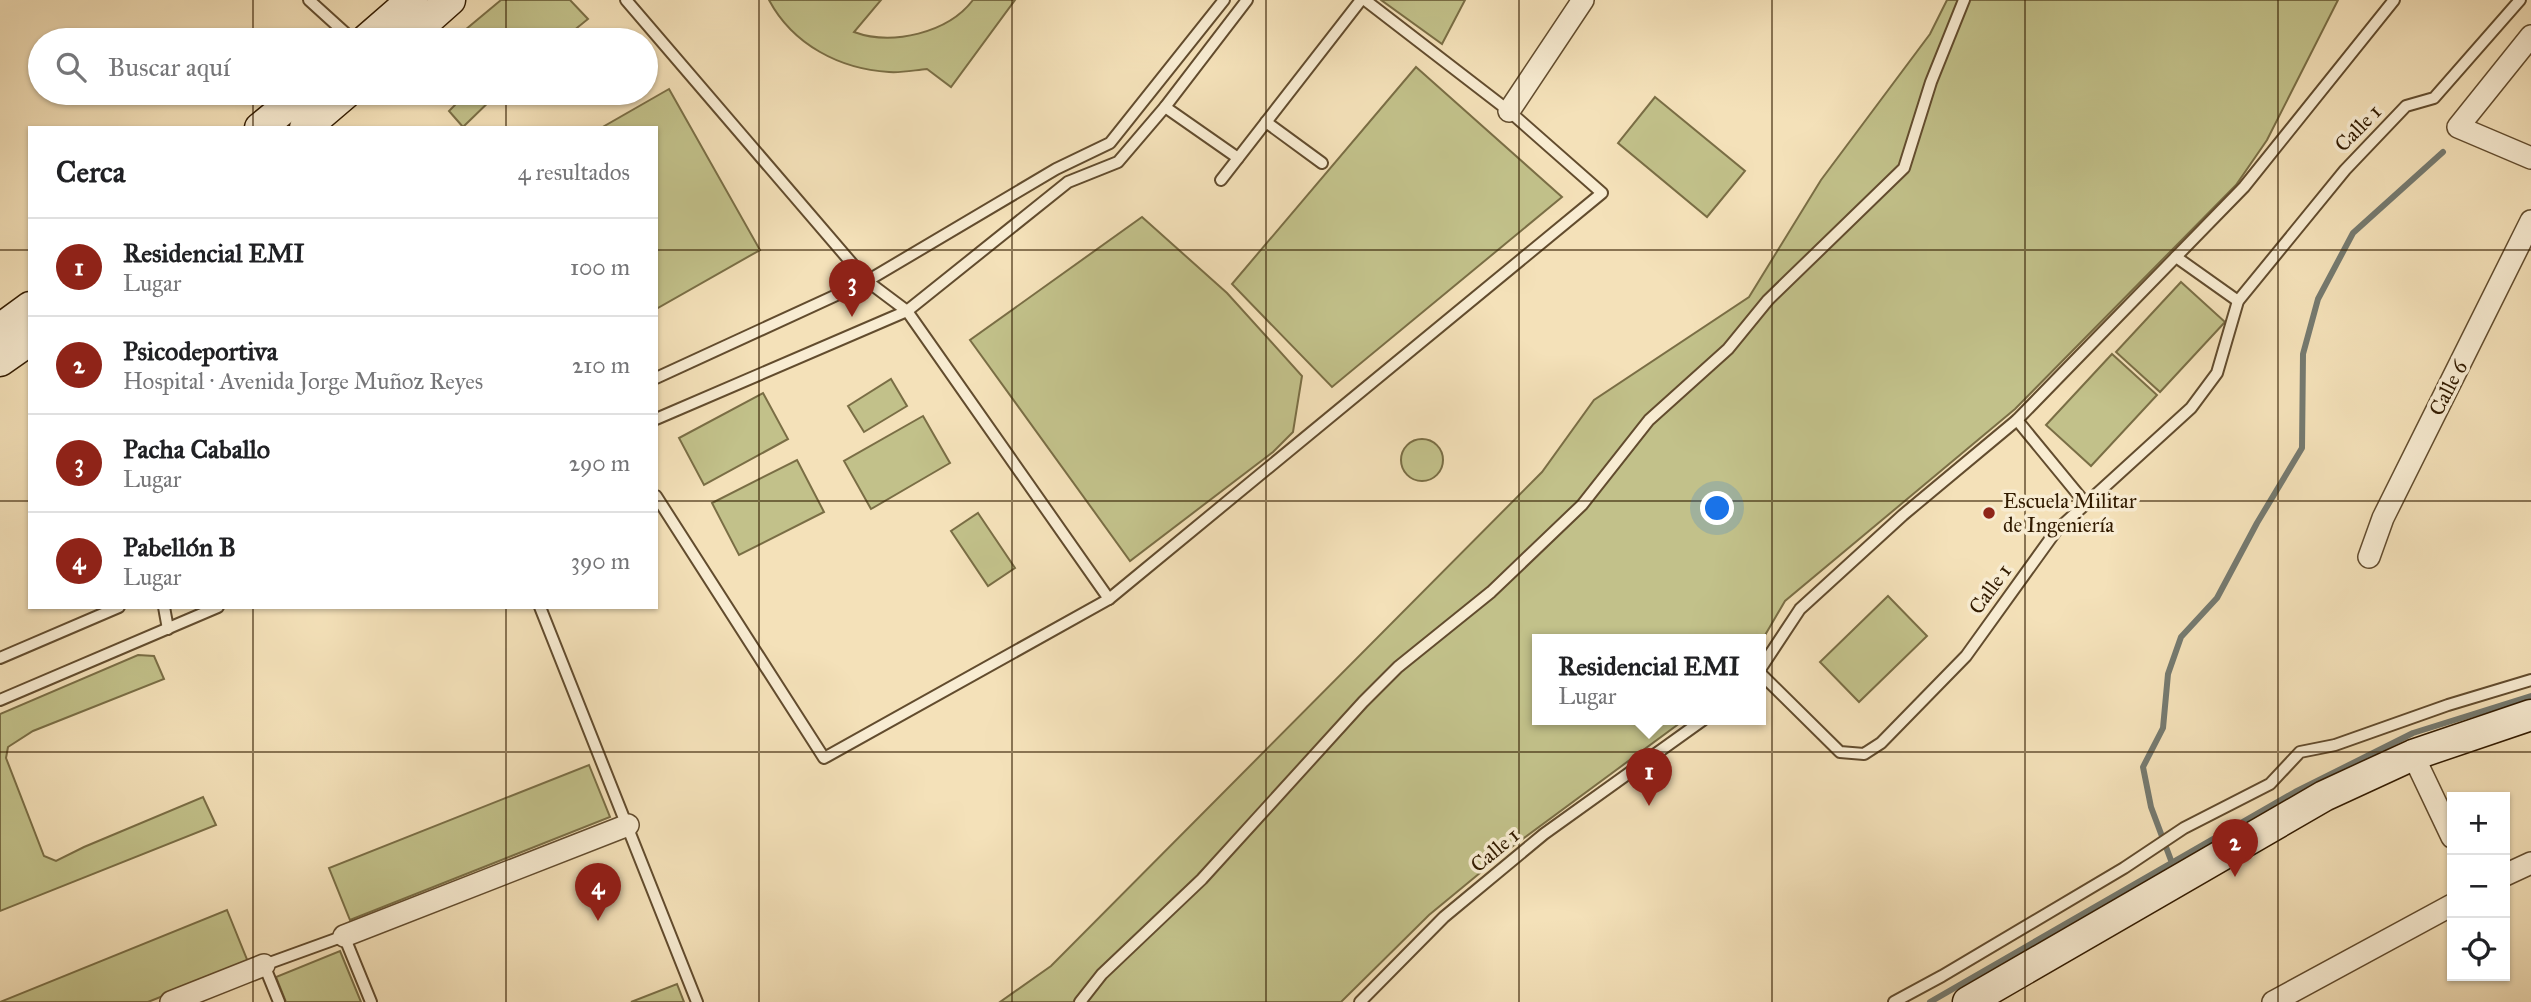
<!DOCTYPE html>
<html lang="es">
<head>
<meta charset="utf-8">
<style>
	:root { --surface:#fff; --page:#f2f2f2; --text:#202124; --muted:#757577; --line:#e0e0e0; --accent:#8f2418 }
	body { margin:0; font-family:"IM FELL Great Primer",serif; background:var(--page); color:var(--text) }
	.controls { position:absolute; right:21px; bottom:21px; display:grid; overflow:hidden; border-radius:0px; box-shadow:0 2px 5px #0004 }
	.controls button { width:63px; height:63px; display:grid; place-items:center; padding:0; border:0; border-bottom:2px solid var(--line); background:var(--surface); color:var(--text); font:35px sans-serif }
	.you { position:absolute; left:1718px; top:509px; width:24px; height:24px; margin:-18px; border:5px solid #fff; border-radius:50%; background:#1a73e8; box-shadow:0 0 0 10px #1a73e833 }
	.badge { display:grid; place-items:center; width:46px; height:46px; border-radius:50%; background:var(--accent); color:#fff; font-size:23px; font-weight:700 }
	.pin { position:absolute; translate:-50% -58px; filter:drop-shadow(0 2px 4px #0008) }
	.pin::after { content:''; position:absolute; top:37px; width:24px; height:21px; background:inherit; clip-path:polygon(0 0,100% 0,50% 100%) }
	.popup { position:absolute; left:1532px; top:634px; width:234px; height:91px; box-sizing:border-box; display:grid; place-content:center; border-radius:0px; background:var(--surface); filter:drop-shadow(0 2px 5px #0005); font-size:23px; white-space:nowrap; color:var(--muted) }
	.popup b { font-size:26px; color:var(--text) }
	.popup::after { content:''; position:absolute; left:50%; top:100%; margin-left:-14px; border:14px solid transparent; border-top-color:var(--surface) }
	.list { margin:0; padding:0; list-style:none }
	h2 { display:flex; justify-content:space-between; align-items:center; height:91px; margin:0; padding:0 28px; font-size:30px }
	h2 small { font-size:23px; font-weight:400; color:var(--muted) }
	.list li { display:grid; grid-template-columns:46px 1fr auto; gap:21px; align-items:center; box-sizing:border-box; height:98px; padding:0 28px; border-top:2px solid var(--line) }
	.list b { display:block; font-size:26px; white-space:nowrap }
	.list p { margin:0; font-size:23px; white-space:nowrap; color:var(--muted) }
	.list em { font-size:23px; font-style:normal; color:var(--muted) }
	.icon { flex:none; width:38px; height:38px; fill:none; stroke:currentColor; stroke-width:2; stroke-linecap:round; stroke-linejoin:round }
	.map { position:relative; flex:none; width:2531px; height:1002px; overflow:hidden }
	.search { position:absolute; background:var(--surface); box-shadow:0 2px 5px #0004; left:28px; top:28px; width:630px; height:77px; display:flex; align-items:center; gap:18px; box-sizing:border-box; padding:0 24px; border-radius:38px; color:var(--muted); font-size:26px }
	.panel { position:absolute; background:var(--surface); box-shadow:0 2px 5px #0004; left:28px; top:126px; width:630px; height:483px; border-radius:0px }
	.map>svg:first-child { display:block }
	.green { fill:#c2c18a; stroke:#7a6e45; stroke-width:2 }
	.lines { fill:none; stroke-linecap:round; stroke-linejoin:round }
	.stream { stroke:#757a70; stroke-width:6 }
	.lane-casing { stroke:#624c2e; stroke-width:14 }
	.street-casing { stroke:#624c2e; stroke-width:24 }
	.secondary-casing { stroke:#321b00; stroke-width:33 }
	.lane { stroke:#f8ecd2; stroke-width:10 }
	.street { stroke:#f8ecd2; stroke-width:21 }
	.secondary { stroke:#f8ecd2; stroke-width:30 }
	.grid { fill:none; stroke:#321b00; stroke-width:2; stroke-opacity:0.55 }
	.poi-dot { fill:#8f2418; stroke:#f8ecd2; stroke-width:2.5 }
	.labels { text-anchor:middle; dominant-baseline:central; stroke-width:7; stroke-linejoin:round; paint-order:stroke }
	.street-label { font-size:21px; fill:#321b00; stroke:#f8ecd2 }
	.poi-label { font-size:21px; fill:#321b00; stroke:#f8ecd2; text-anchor:start }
</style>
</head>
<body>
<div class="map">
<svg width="2531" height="1002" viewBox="0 0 2531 1002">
	<rect width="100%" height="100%" fill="#f4e1b9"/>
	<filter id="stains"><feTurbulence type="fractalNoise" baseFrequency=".00286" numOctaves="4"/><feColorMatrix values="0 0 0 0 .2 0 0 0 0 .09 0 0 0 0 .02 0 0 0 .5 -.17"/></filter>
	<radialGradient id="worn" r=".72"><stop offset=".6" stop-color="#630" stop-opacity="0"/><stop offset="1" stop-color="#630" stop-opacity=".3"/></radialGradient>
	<g class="green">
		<polygon points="501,0 570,0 588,19 562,40 453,40"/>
		<path d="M 769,0 L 881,0 L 854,32 C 892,46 948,33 973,0 L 1015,0 L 951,87 L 927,69 C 915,70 902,73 889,72 C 840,69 793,45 769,0 Z"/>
		<polygon points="1381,0 1465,0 1442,44"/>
		<polygon points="1947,0 2338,0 2267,140 2236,185 2015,409 1785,601 1761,642 1761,640 1537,640 1537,720 1684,720 1509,849 1429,915 1341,1002 1000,1002 1051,966 1542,472 1594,400 1749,297 1821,180 1930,34"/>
		<polygon points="1416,67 1562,197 1332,387 1232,284"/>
		<polygon points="669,89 760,250 656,309 656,128 601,128"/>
		<polygon points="449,93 498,93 463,127 449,111 457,103"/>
		<polygon points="1655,97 1745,171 1707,217 1618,143"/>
		<polygon points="1142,217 1227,293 1302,376 1293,432 1273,452 1130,561 970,340"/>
		<polygon points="2181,282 2225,322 2160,392 2116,352"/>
		<polygon points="2112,354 2157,395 2091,466 2046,425"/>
		<polygon points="891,379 907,406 864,432 848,406"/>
		<polygon points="763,393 788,439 704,485 679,438"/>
		<polygon points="923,416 950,463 871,509 844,461"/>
		<circle cx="1422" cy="460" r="21"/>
		<polygon points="797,460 824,512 739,555 712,503"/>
		<polygon points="978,513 1015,568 988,586 951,531"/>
		<polygon points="1888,596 1927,636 1859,702 1820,662"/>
		<polygon points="138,655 154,656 164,679 33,731 8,747 6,758 44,856 56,861 84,847 203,797 216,825 0,911 0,714"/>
		<polygon points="589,765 610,817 350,920 329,868"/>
		<polygon points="227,910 248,962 148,1002 0,1002"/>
		<polygon points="340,951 361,1002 286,1002 276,977"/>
		<polygon points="677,984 684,1002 631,1002"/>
	</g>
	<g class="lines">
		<g class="stream">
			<polyline points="2172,863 2151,807 2143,767 2163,728 2168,674 2181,637 2217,598 2257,523 2302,448 2303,354 2318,299 2353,233 2443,152"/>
			<polyline points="1930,1002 2295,792 2413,733 2531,696"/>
		</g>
		<defs>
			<g id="lane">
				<polyline points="309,0 353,40"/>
				<polyline points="626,0 867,281 907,311 1109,599"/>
				<polyline points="1165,107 1238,158"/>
				<polyline points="1266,122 1322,163"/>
				<polyline points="1221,180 1361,0"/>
				<polyline points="2176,257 2238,301"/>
				<polyline points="656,378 867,281 1056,169 1110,143 1224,0"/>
				<polyline points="656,419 907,311 1068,182 1118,162 1165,107 1247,0"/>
				<polyline points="2017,420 2086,504"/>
				<polyline points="656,496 824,758 1109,599 1602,193 1509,111 1365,0"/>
				<polyline points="164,607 168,629"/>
				<polyline points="540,607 697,1002"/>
				<polyline points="0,658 119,607"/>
				<polyline points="1761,668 1800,609 1903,515 2017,420 2244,187 2394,0"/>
				<polyline points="1761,674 1840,752 1864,754 1881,743 1966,656 2056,531 2191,408 2217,373 2238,301 2345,170 2406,106 2434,98 2520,0"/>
				<polyline points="0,700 218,607"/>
				<polyline points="279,1002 264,965 344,936 371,1002"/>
				<polyline points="1080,1002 1102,974 1202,879 1363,702 1398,667 1491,592 1582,505 1649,420 1728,349 1768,300 1904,168 1931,82 1964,0"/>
				<polyline points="1360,1002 1444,917 1544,834 1703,720"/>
				<polyline points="1894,1002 1942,976 2124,868 2184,828 2270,784 2300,752 2335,745 2448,705 2531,680"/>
			</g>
			<g id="street">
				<polyline points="2531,36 2458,127 2531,158"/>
				<polyline points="1509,111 1583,0"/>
				<polyline points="2369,557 2383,518 2531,221"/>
				<polyline points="2413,755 2452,837"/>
				<polyline points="2505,875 2531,863"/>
				<polyline points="344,936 628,825"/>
				<polyline points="171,1002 264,965"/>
				<polyline points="2273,1002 2452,905"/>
			</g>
			<g id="secondary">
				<polyline points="366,40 412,0"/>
				<polyline points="405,40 450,0"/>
				<polyline points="260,128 303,93"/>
				<polyline points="305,128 346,93"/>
				<polyline points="0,329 30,307"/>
				<polyline points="0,361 30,340"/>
				<polyline points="1968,1002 2324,796 2413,755 2531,715"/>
			</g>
		</defs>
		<use href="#lane" class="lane-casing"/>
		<use href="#street" class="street-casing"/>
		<use href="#secondary" class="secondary-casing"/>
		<use href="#lane" class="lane"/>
		<use href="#street" class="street"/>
		<use href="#secondary" class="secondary"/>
	</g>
	<path class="grid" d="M 253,0 L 253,40M 506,0 L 506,40M 759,0 L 759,1002M 1012,0 L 1012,1002M 1266,0 L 1266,1002M 1519,0 L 1519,1002M 1772,0 L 1772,1002M 2025,0 L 2025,1002M 2278,0 L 2278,1002M 253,93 L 253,128M 506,93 L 506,128M 0,250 L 30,250M 656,250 L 2531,250M 0,501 L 30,501M 656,501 L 2531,501M 253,607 L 253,1002M 506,607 L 506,1002M 0,752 L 2531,752"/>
	<circle class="poi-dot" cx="1989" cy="513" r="7"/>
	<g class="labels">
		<g class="street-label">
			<text transform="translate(2358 128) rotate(-46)">Calle 1</text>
			<text transform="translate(2448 388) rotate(-63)">Calle 6</text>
			<text transform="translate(1990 589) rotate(-54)">Calle 1</text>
			<text transform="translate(1495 850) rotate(-40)">Calle 1</text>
		</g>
		<g class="poi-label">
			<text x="2003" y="501">Escuela Militar<tspan x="2003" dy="24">de Ingeniería</tspan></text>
		</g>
	</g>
	<rect width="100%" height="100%" filter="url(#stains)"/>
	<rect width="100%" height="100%" fill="url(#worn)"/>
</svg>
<div class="controls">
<button>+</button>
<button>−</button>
<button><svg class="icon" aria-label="locate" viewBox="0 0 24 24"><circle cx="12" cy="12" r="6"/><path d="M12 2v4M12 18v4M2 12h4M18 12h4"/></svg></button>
</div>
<div class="you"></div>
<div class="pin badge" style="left:1649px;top:806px">1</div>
<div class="popup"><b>Residencial EMI</b>Lugar</div>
<div class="pin badge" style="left:2235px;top:877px">2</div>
<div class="pin badge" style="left:852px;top:317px">3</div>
<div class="pin badge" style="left:598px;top:921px">4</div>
<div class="search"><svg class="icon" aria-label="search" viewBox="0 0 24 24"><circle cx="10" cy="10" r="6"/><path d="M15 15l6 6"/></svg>Buscar aquí</div>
<section class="panel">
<h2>Cerca<small>4 resultados</small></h2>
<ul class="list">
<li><span class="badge">1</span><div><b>Residencial EMI</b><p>Lugar</p></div><em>100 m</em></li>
<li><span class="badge">2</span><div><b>Psicodeportiva</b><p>Hospital · Avenida Jorge Muñoz Reyes</p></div><em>210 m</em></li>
<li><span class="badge">3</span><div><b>Pacha Caballo</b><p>Lugar</p></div><em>290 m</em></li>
<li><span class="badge">4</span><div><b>Pabellón B</b><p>Lugar</p></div><em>390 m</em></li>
</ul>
</section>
</div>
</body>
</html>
